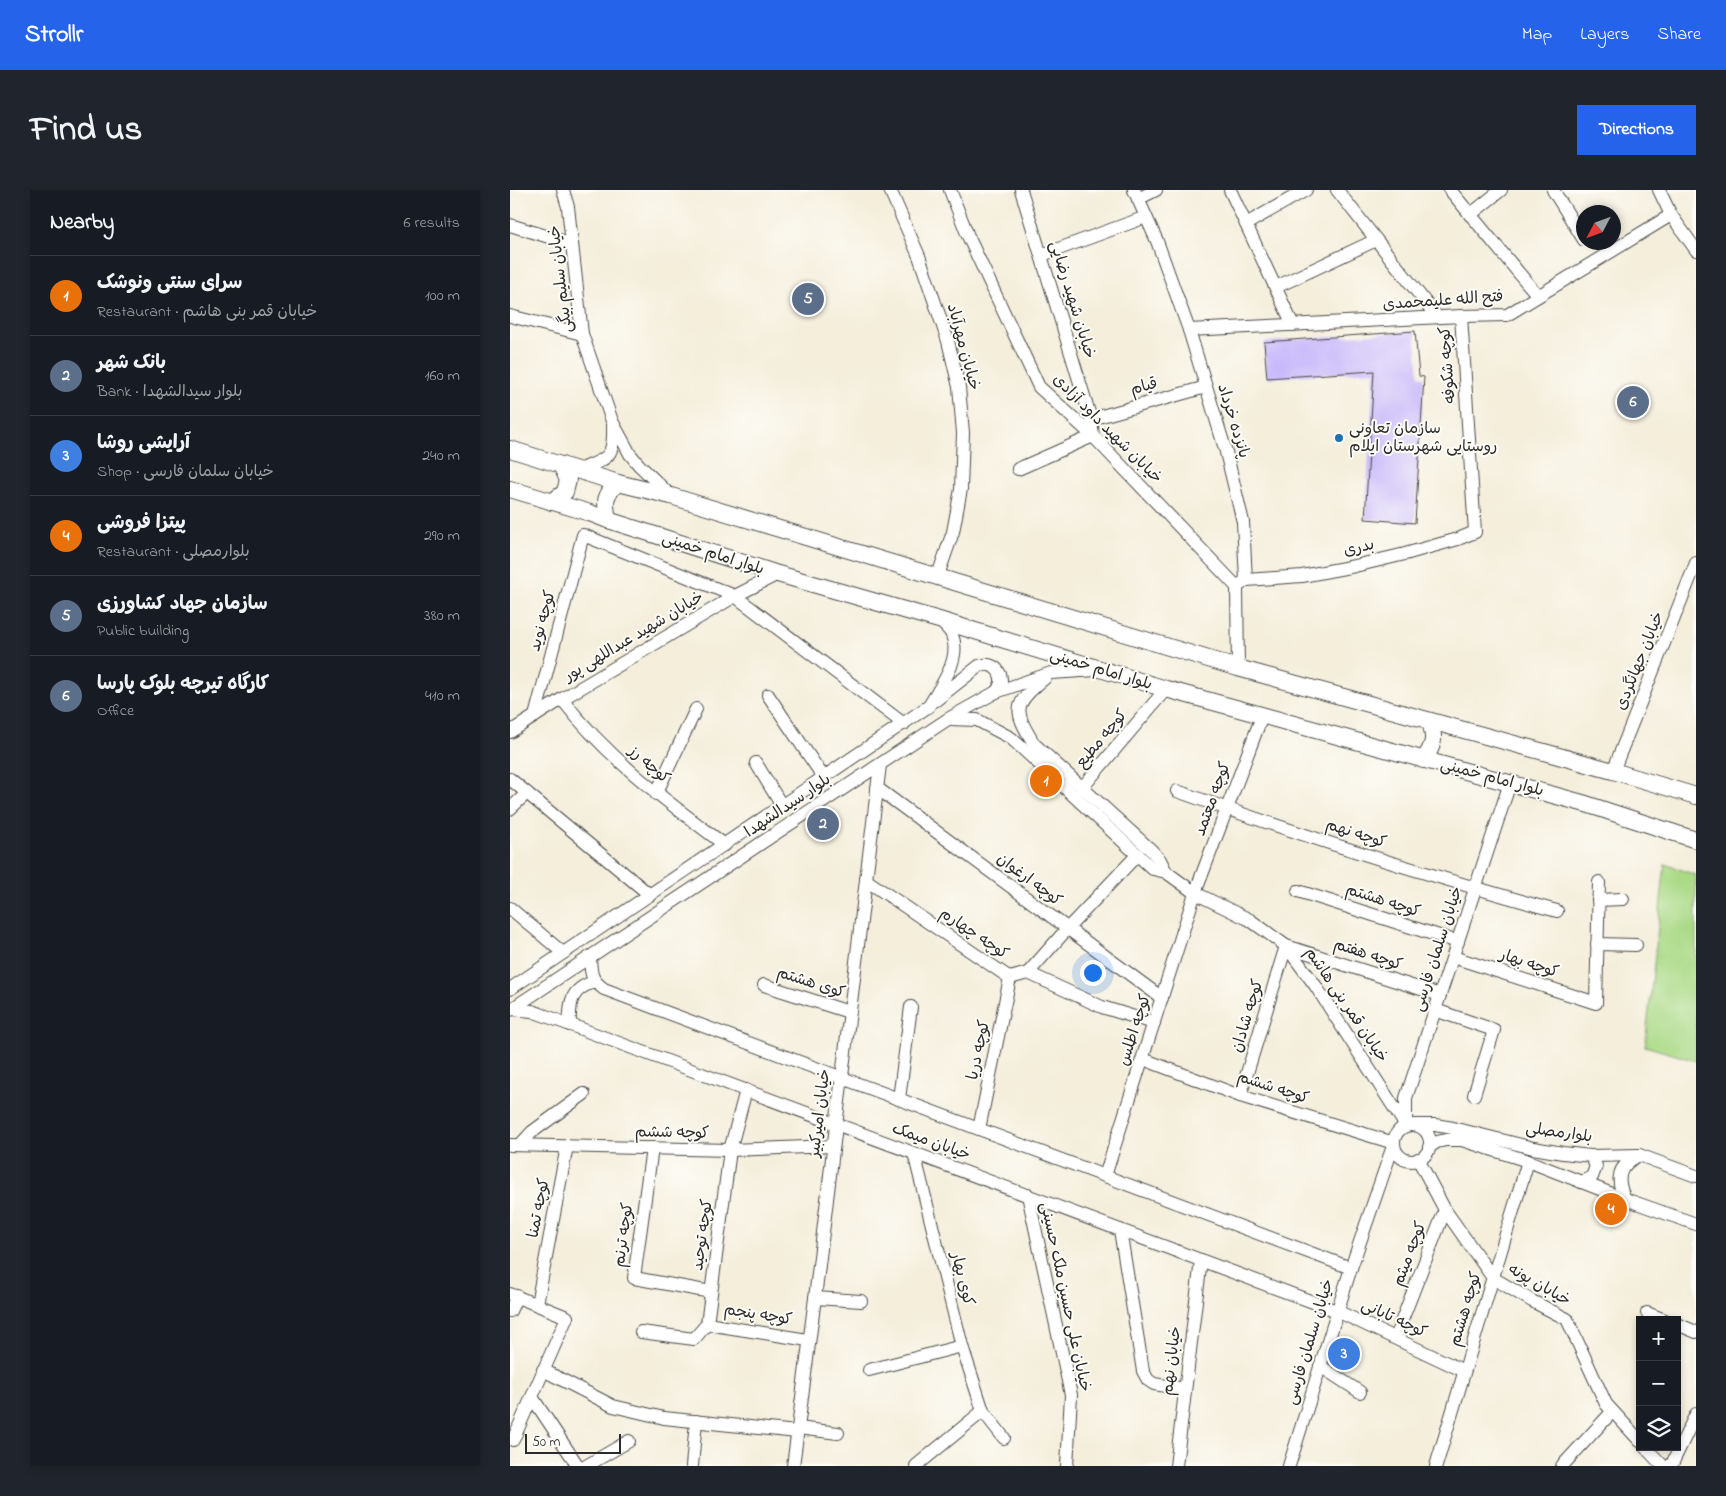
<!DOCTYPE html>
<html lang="en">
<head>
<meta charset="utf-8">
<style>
	:root { --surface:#171b24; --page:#20242c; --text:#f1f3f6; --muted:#9ea1a6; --line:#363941; --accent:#2563eb }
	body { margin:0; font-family:"Indie Flower","Playpen Sans Arabic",sans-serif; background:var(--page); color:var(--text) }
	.controls { position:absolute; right:15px; bottom:15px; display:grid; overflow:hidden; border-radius:0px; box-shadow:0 2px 8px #0003 }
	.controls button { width:45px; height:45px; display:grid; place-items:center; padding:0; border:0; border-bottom:1px solid var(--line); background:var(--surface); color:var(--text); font:25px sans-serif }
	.compass { position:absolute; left:1066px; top:15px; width:45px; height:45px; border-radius:50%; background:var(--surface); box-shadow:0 2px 8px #0003; rotate:229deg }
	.scale { position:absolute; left:15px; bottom:12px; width:96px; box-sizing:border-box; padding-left:5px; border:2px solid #2b2b2b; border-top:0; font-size:14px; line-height:18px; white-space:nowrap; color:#2b2b2b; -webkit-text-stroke:4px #fdfcf7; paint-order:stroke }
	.you { position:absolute; left:582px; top:782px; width:18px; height:18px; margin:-12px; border:4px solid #fff; border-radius:50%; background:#1a73e8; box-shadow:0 0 0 8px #1a73e833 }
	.badge { display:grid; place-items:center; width:32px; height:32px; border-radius:50%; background:var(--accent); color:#fff; font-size:16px; font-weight:700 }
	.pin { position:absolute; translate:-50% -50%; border:2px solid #fff; box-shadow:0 1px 5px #0006 }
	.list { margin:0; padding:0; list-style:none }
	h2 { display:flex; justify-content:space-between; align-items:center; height:65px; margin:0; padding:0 20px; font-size:21px }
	h2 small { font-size:16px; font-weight:400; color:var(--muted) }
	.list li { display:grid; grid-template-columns:32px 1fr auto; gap:15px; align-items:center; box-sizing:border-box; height:80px; padding:0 20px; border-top:1px solid var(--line) }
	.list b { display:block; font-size:19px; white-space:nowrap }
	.list p { margin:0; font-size:16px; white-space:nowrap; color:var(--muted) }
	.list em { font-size:16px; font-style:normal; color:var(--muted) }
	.icon { flex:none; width:28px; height:28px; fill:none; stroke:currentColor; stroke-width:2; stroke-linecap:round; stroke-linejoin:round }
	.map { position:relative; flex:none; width:1186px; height:1276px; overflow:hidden; border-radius:0px }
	header { display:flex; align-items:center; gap:30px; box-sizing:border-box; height:70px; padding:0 25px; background:var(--accent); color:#fff }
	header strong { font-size:24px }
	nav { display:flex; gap:28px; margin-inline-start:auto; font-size:18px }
	.intro { display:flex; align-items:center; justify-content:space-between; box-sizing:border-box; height:120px; padding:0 30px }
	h1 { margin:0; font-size:35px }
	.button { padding:12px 22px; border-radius:0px; background:var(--accent); color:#fff; font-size:18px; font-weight:700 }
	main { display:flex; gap:30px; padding:0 30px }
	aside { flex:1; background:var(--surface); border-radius:0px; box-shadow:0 2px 8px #0003 }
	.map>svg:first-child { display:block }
	.green { fill:#abda87; stroke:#6b8259 }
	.building { fill:#c3b2fb }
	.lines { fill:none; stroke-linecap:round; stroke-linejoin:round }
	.minor-casing { stroke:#494845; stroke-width:14 }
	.major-casing { stroke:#494845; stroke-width:18 }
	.minor { stroke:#fff; stroke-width:12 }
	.major { stroke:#fff; stroke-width:16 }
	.poi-dot { fill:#1f6fb2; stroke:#fdfcf7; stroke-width:2 }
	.labels { text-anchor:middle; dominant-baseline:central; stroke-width:4; stroke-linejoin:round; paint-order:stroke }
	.street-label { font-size:16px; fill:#2b2b2b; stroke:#fdfcf7 }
	.poi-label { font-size:16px; fill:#2b2b2b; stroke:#fdfcf7; text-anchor:start }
</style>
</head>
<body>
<header>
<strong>Strollr</strong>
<nav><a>Map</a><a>Layers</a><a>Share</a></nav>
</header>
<div class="intro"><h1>Find us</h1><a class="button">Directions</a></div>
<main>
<aside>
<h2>Nearby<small>6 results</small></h2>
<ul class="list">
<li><span class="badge" style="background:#e8710a">1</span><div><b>سرای سنتی ونوشک</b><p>Restaurant · خیابان قمر بنی هاشم</p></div><em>100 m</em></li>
<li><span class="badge" style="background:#5c6f8a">2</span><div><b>بانک شهر</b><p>Bank · بلوار سیدالشهدا</p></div><em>160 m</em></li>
<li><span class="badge" style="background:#3f7fe0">3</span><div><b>آرایشی روشا</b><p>Shop · خیابان سلمان فارسی</p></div><em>240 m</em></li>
<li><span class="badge" style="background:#e8710a">4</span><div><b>پیتزا فروشی</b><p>Restaurant · بلوارمصلی</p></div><em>290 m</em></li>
<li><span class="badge" style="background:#5c6f8a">5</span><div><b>سازمان جهاد کشاورزی</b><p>Public building</p></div><em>380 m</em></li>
<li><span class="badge" style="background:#5c6f8a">6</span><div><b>کارگاه تیرچه بلوک پارسا</b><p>Office</p></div><em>410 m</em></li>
</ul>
</aside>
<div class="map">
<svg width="1186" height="1276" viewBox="0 0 1186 1276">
	<rect width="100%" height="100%" fill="#fdfcf7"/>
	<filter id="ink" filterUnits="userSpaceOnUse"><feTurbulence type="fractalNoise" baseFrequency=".02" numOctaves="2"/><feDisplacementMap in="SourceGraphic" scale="10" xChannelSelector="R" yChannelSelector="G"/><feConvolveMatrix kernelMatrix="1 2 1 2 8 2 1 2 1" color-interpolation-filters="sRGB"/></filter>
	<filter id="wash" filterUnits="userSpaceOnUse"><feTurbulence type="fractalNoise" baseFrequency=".0096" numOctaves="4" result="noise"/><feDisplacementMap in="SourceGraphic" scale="20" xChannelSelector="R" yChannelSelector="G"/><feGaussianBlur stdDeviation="1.12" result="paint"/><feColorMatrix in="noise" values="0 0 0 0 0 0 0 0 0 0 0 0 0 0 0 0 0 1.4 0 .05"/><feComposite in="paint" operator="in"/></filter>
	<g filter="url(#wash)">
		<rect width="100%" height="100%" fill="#f4eedb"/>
		<polygon class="green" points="1155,674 1186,685 1186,871 1135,856"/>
		<g id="blocks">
			<polygon class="building" points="905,141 909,186 914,187 905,333 855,329 864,181 757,188 754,152"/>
		</g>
	</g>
	<g filter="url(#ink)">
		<use href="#blocks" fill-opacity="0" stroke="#494845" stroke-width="1"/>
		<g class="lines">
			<defs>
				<g id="minor">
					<polyline points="53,0 58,17 72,144 102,231 120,264 129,275 160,305"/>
					<polyline points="380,0 409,66 438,151 449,197 453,243 451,299 443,342 427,388"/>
					<polyline points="440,0 458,46 529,197 583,246 727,397"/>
					<polyline points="624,0 647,51 679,140 716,262 733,332 736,390 727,397 728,478"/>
					<polyline points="720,0 783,135"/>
					<polyline points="827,0 927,127"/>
					<polyline points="940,0 1028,106"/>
					<polyline points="1043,0 1074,50"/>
					<polyline points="1149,0 1161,25 1186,60"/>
					<polyline points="628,9 646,0"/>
					<polyline points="960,25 991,0"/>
					<polyline points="736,34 796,0"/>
					<polyline points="0,35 62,54"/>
					<polyline points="532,65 636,27"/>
					<polyline points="766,97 866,50"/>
					<polyline points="0,126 72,144"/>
					<polyline points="679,140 951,126 997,125 1161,25"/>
					<polyline points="581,229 696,197"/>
					<polyline points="508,279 583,246 581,229 511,0"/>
					<path d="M 69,280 C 98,268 104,269 103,236"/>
					<polyline points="736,390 792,386 845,376 895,364 948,349 965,342 951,126"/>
					<path d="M 535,488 C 503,515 503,519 524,554 L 642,661 L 650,670 L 656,682"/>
					<polyline points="258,505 314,588"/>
					<path d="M 52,509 C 97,568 156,611 215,655"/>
					<path d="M 426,510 L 469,476 C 487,470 498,489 486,502"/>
					<polyline points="25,526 73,345 225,406 394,534"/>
					<polyline points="439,529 467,530 501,548 643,679 656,682 685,703 740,730 776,756 805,795 896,936"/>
					<polyline points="0,542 52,509 225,406 268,384"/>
					<polyline points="246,573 272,616"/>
					<polyline points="1103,581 1186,373"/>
					<polyline points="0,589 140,705"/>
					<polyline points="367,598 652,808"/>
					<polyline points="572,598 656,499"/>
					<path d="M 667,601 C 792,646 919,686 1047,721"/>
					<polyline points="146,604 186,519"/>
					<polyline points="0,619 17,603"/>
					<polyline points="356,690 500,788 518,783 592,817 644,833"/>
					<polyline points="788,701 948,752"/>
					<polyline points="1088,710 1113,709"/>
					<polyline points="0,718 53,763"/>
					<polyline points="1087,754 1126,755"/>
					<path d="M 80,767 C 81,783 80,789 94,799 L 841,1078"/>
					<polyline points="943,767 1086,813 1089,692"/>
					<polyline points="518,783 557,739 628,664"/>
					<polyline points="254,795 339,822"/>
					<path d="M 0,799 L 419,516 C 430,497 452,469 442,445 C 440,440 433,434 429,430"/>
					<polyline points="2,819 22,821 58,834 827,1121 954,1181"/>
					<polyline points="0,820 438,529 486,502 541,483 587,480"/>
					<polyline points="925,820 984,840 964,905"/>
					<path d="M 60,835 C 59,812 61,799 84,792"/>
					<polyline points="633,869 730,906 884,953 841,1078 779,1276"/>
					<polyline points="730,906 776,756 930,805"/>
					<polyline points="389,909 401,817"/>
					<polyline points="905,935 925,935 943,938 1023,958 1053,963 1081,966 1129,965 1186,986"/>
					<circle cx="902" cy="953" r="18"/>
					<polyline points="896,936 896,908 1000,593"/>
					<polyline points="469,939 500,788"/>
					<polyline points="0,955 220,960 322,956"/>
					<polyline points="10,955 22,942 74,904"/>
					<polyline points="919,957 927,952 936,950 952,950 1018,971 1115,1009 1186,1034"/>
					<polyline points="142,958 124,1088 201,1102"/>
					<polyline points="404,963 452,1156 473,1221 494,1248"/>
					<polyline points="908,969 935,1020 983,1088 1022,1111 1057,1129 1096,1214 1130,1251"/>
					<polyline points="595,986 685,703 752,526"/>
					<polyline points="1071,992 1082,987 1086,976 1081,966"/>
					<polyline points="518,1005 561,1205 557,1276"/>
					<path d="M 1115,1009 C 1105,988 1108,976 1129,965"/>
					<polyline points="610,1040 633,1181 638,1190 644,1194 675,1199"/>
					<polyline points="0,1104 57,1127 3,1250"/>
					<polyline points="305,1108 351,1111"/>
					<polyline points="27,1114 57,956"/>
					<polyline points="0,1121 7,1106"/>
					<polyline points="1137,1123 1155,1130"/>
					<polyline points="197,1134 220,960 236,900"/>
					<polyline points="1167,1134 1186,1142"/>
					<polyline points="131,1142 184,1149 197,1134 298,1150"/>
					<polyline points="885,1148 935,1020"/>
					<polyline points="810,1176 850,1202"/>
					<polyline points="33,1180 103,1216 154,1228 287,1242"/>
					<polyline points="359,1180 452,1156"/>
					<polyline points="22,1207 68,1276"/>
					<polyline points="288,1238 328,1243"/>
					<polyline points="1135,1257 1153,1276"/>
					<polyline points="76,1276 119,1251"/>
					<polyline points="182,1276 186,1231"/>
					<polyline points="283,1276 305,1108 370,575"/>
					<polyline points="406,1276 473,1221"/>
					<polyline points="666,1276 691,1070"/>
					<polyline points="926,1276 1018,971"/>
					<polyline points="1052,1276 1102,1222"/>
					<polyline points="1161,1276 1186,1224"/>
				</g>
				<g id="major">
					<polyline points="0,259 108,293 161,306 728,478 1103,581 1186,606"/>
					<polyline points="0,299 80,323 98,330 268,384 429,430 656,499 1076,614 1186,650"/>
					<polyline points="42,312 55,302 58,290 51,275"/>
					<path d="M 98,330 C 95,312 93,306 108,293"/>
					<path d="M 913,570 C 924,557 926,546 919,531"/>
				</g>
			</defs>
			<use href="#minor" class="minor-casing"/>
			<use href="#major" class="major-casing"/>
			<use href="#minor" class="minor"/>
			<use href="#major" class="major"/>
		</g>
	</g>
	<circle class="poi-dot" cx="829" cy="248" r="5"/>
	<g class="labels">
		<g class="street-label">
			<text transform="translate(51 89) rotate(-97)">خیابان سلیم بیگی</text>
			<text transform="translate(562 110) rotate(73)">خیابان شهید رضایی</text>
			<text transform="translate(933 111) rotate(-4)">فتح الله علیمحمدی</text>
			<text transform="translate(453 157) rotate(75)">خیابان مهرآباد</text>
			<text transform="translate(938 175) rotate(-94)">کوچه شکوفه</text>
			<text transform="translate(634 197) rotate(-16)">قیام</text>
			<text transform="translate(723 231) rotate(73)">پانزده خرداد</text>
			<text transform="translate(597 239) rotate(45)">خیابان شهید داود آزادی</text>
			<text transform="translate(849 358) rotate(-13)">بدری</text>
			<text transform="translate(203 364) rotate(18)">بلوار امام خمینی</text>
			<text transform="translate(33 431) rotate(-75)">کوچه نوید</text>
			<text transform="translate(124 447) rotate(-31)">خیابان شهید عبداللهی پور</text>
			<text transform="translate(1130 471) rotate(-68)">خیابان جهانگردی</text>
			<text transform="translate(591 480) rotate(17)">بلوار امام خمینی</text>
			<text transform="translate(592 549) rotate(-50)">کوچه مطیع</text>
			<text transform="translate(139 575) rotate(41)">کوچه رز</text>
			<text transform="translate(982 588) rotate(15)">بلوار امام خمینی</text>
			<text transform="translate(703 609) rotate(-70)">کوچه معتمد</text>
			<text transform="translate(278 616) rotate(-34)">بلوار سیدالشهدا</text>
			<text transform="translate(846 644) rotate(18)">کوچه نهم</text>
			<text transform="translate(519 690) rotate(37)">کوچه ارغوان</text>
			<text transform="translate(873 711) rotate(18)">کوچه هشتم</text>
			<text transform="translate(464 744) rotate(34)">کوچه چهارم</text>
			<text transform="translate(928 759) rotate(-72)">خیابان سلمان فارسی</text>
			<text transform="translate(858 765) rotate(18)">کوچه هفتم</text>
			<text transform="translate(1019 774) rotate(18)">کوچه بهار</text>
			<text transform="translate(301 793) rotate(18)">کوی هشتم</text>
			<text transform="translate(836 815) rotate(56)">خیابان قمر بنی هاشم</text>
			<text transform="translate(738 826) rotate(-73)">کوچه شادان</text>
			<text transform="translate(625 840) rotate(-72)">کوچه اطلس</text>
			<text transform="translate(469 860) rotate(-78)">کوچه دریا</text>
			<text transform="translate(763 898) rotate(18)">کوچه ششم</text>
			<text transform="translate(310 923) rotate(-83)">خیابان امیرکبیر</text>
			<text transform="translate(162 943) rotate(1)">کوچه ششم</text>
			<text transform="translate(1049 943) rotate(8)">بلوارمصلی</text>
			<text transform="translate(421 952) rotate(20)">خیابان میمک</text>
			<text transform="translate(29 1018) rotate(-79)">کوچه تمنا</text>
			<text transform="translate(114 1045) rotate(-82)">کوچه ترنم</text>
			<text transform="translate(193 1045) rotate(-82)">کوچه توحید</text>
			<text transform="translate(900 1064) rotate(-69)">کوچه میثم</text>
			<text transform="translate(452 1089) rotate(76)">کوی بهار</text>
			<text transform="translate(1029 1095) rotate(30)">خیابان پونه</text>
			<text transform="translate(555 1107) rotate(78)">خیابان علی حسین ملک حسینی</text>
			<text transform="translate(956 1119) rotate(-73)">کوچه هشتم</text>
			<text transform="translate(248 1125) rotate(9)">کوچه پنجم</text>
			<text transform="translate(884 1129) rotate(25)">کوچه تابانی</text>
			<text transform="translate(800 1152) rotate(-73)">خیابان سلمان فارسی</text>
			<text transform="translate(662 1171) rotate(-83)">خیابان نهم</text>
		</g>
		<g class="poi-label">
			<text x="839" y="239">سازمان تعاونی<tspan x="839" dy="18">روستایی شهرستان ایلام</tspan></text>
		</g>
	</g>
</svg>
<div class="controls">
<button>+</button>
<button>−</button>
<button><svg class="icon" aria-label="layers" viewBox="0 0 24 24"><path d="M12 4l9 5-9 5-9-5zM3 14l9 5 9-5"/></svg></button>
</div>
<svg class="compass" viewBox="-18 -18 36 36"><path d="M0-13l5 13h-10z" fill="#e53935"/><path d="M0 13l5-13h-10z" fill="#9ea1a6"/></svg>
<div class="scale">50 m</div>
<div class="you"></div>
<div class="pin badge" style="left:536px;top:591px;background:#e8710a">1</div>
<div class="pin badge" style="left:313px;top:634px;background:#5c6f8a">2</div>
<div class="pin badge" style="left:834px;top:1164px;background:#3f7fe0">3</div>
<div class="pin badge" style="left:1101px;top:1019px;background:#e8710a">4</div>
<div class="pin badge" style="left:298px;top:109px;background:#5c6f8a">5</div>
<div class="pin badge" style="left:1123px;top:212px;background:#5c6f8a">6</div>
</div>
</main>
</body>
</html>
